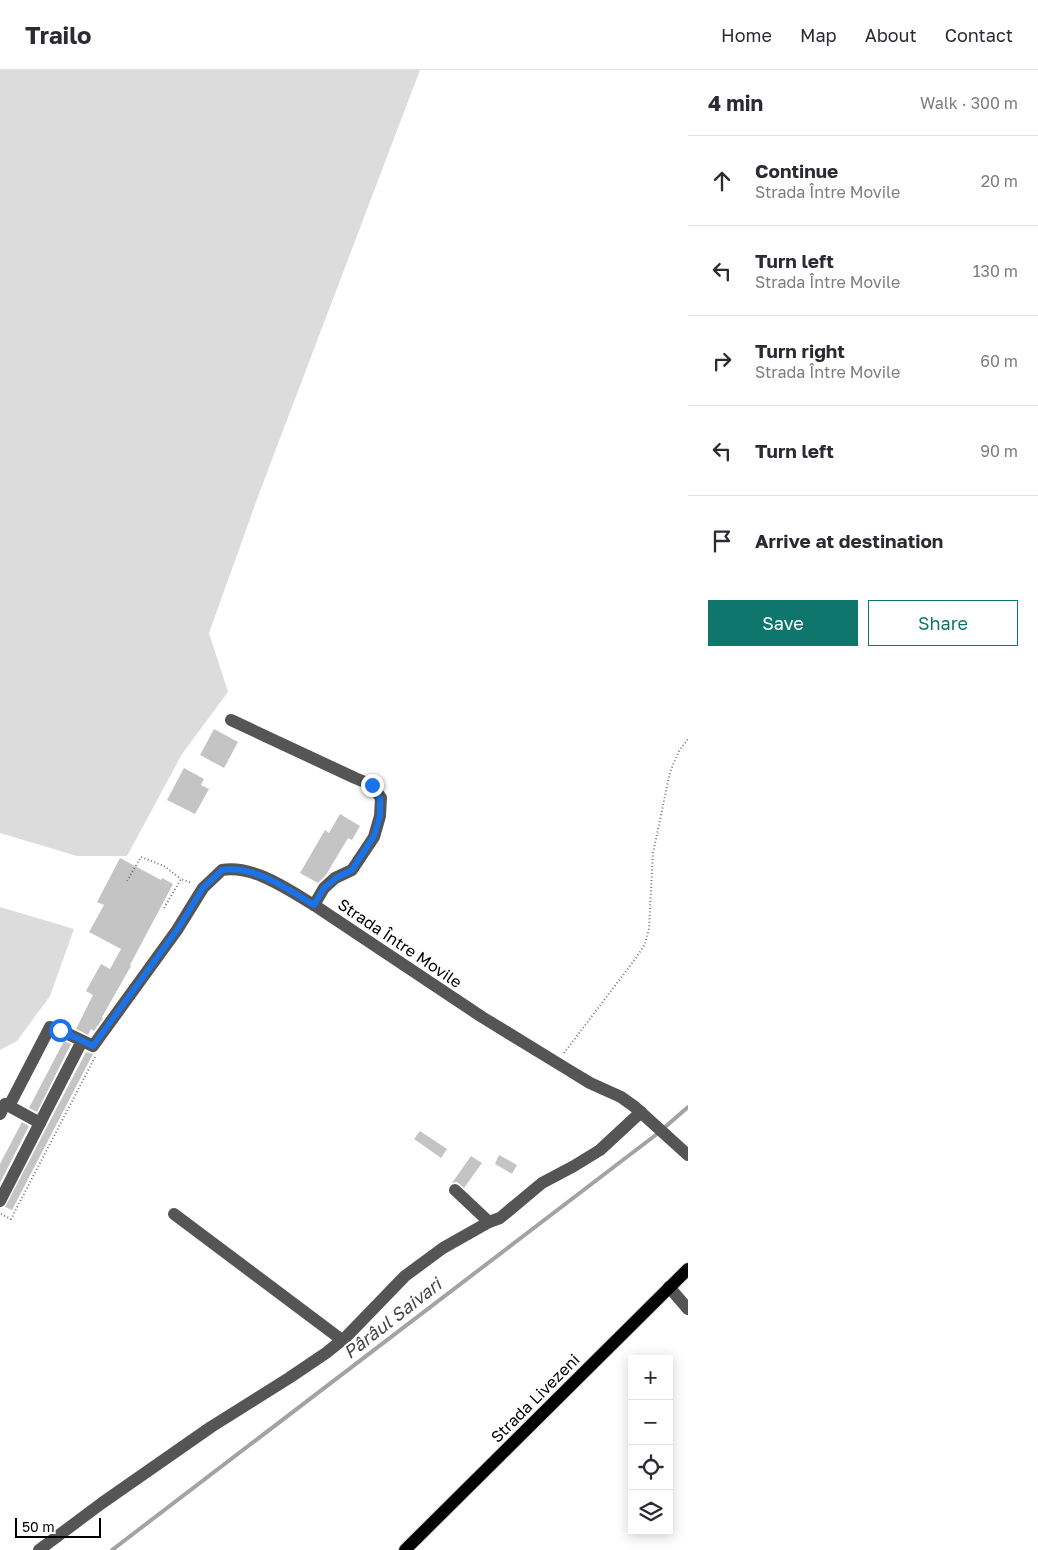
<!DOCTYPE html>
<html lang="en">
<head>
<meta charset="utf-8">
<style>
	:root { --surface:#fff; --page:#f7f7f7; --text:#2b2b33; --muted:#7c7c81; --line:#e1e1e2; --accent:#0f766e }
	body { margin:0; font-family:"Golos Text",sans-serif; background:var(--page); color:var(--text) }
	.controls { position:absolute; right:15px; bottom:15px; display:grid; overflow:hidden; border-radius:0px; box-shadow:0 2px 12px #0003 }
	.controls button { width:45px; height:45px; display:grid; place-items:center; padding:0; border:0; border-bottom:1px solid var(--line); background:var(--surface); color:var(--text); font:25px sans-serif }
	.scale { position:absolute; left:15px; bottom:12px; width:86px; box-sizing:border-box; padding-left:5px; border:2px solid #000; border-top:0; font-size:14px; line-height:18px; white-space:nowrap; color:#000; -webkit-text-stroke:4px #fff; paint-order:stroke }
	.stop { position:absolute; width:15px; height:15px; margin:-11px; border:4px solid #1a73e8; border-radius:50%; background:#fff }
	.stop.end { background:#1a73e8; border-color:#fff; box-shadow:0 1px 5px #0008 }
	.list { margin:0; padding:0; list-style:none }
	h2 { display:flex; justify-content:space-between; align-items:center; height:65px; margin:0; padding:0 20px; font-size:21px }
	h2 small { font-size:16px; font-weight:400; color:var(--muted) }
	.list li { display:grid; grid-template-columns:32px 1fr auto; gap:15px; align-items:center; box-sizing:border-box; height:90px; padding:0 20px; border-top:1px solid var(--line) }
	.list b { display:block; font-size:19px; white-space:nowrap }
	.list p { margin:0; font-size:16px; white-space:nowrap; color:var(--muted) }
	.list em { font-size:16px; font-style:normal; color:var(--muted) }
	.actions { display:flex; gap:10px; padding:15px 20px }
	.actions a { flex:1; padding:11px 0; border:1px solid var(--accent); border-radius:0px; text-align:center; font-size:18px; color:var(--accent) }
	.actions .main { background:var(--accent); color:#fff }
	.icon { flex:none; width:28px; height:28px; fill:none; stroke:currentColor; stroke-width:2; stroke-linecap:round; stroke-linejoin:round }
	.map { position:relative; flex:none; width:688px; height:1480px; overflow:hidden }
	header { display:flex; align-items:center; gap:30px; box-sizing:border-box; height:70px; padding:0 25px; background:var(--surface); border-bottom:1px solid var(--line) }
	header strong { font-size:24px }
	nav { display:flex; gap:28px; margin-inline-start:auto; font-size:18px }
	main { display:flex }
	aside { flex:1; background:var(--surface) }
	.map>svg:first-child { display:block }
	.green { fill:#dcdcdc }
	.lines { fill:none; stroke-linecap:round; stroke-linejoin:round }
	.stream { stroke:#a3a3a3; stroke-width:4 }
	.building { fill:#c4c4c4 }
	.major-casing { stroke:#dbdbdb; stroke-width:14 }
	.path { stroke:#777; stroke-width:2; stroke-dasharray:1 2.5; stroke-linecap:butt }
	.minor { stroke:#555; stroke-width:12 }
	.major { stroke:#000; stroke-width:12 }
	.route { stroke:#1a73e8; stroke-width:6 }
	.labels { text-anchor:middle; dominant-baseline:central; stroke-width:4; stroke-linejoin:round; paint-order:stroke }
	.street-label { font-size:16px; fill:#000; stroke:#fff }
	.water-label { font-size:18px; font-style:italic; fill:#444; stroke:#fff }
</style>
</head>
<body>
<header>
<strong>Trailo</strong>
<nav><a>Home</a><a>Map</a><a>About</a><a>Contact</a></nav>
</header>
<main>
<div class="map">
<svg width="688" height="1480" viewBox="0 0 688 1480">
	<rect width="100%" height="100%" fill="#fff"/>
	<g class="green">
		<polygon points="0,0 420,0 260,421 209,563 228,622 182,684 127,786 77,786 0,763"/>
		<polygon points="0,837 74,859 50,926 17,971 0,980"/>
	</g>
	<g class="lines">
		<polyline class="stream" points="112,1480 657,1064 688,1037"/>
	</g>
	<g class="building">
		<polygon points="214,659 238,672 224,698 200,685"/>
		<polygon points="184,698 204,709 201,715 209,719 195,744 167,730"/>
		<polygon points="340,744 360,756 352,770 348,768 326,805 318,813 300,803 325,760 329,763"/>
		<polygon points="120,788 161,810 162,808 173,814 130,895 131,896 102,947 103,948 94,961 91,959 88,965 76,959 93,925 86,921 101,894 110,899 121,879 89,862 104,835 97,832"/>
		<polygon points="64,971 71,974 37,1042 29,1038"/>
		<polygon points="86,982 93,984 12,1140 5,1137"/>
		<polygon points="22,1052 29,1056 0,1113 0,1094"/>
		<polygon points="420,1061 447,1079 441,1088 414,1069"/>
		<polygon points="499,1085 517,1095 512,1104 495,1094"/>
		<polygon points="471,1086 482,1093 464,1118 457,1112 452,1113"/>
	</g>
	<g class="lines">
		<defs>
			<polyline id="major" points="405,1480 688,1199"/>
		</defs>
		<use href="#major" class="major-casing"/>
		<g class="path">
			<polyline points="127,811 141,787 164,796 181,809"/>
			<polyline points="164,838 181,809 192,813"/>
			<polyline points="564,983 636,888 645,874 649,859 653,783 670,702 679,681 688,669"/>
			<polyline points="1,1144 11,1149 95,987"/>
		</g>
		<g class="minor">
			<polyline points="231,650 355,708 372,715 381,728 380,746 374,767 352,800 335,808 324,818 314,835"/>
			<polyline points="0,1044 5,1034 9,1036"/>
			<path d="M 40,1053 L 9,1036 L 50,957 L 60,960 L 93,976 L 177,860 L 203,818 L 222,800 C 254,795 287,819 314,835 L 482,947 L 567,999 L 590,1013 L 621,1027 L 635,1037 L 688,1085"/>
			<polyline points="455,1120 489,1152"/>
			<polyline points="0,1131 82,971"/>
			<polyline points="174,1144 342,1270"/>
			<polyline points="669,1217 688,1239"/>
			<polyline points="39,1480 102,1433 211,1357 289,1308 326,1283 346,1267 405,1206 443,1178 489,1152 500,1148 542,1113 574,1096 600,1080 641,1042"/>
		</g>
		<use href="#major" class="major"/>
	</g>
	<g class="lines">
		<path class="route" d="M 60,960 L 93,976 L 177,860 L 203,818 L 222,800 C 254,795 287,819 314,835 L 324,818 L 336,808 L 352,800 L 374,766 L 380,746 L 380,728 L 372,715"/>
	</g>
	<g class="labels">
		<g class="street-label">
			<text transform="translate(400 873) rotate(34)">Strada Între Movile</text>
			<text transform="translate(535 1328) rotate(-45)">Strada Livezeni</text>
		</g>
		<g class="water-label">
			<text transform="translate(392 1248) rotate(-38)">Pârâul Saivari</text>
		</g>
	</g>
</svg>
<div class="controls">
<button>+</button>
<button>−</button>
<button><svg class="icon" aria-label="locate" viewBox="0 0 24 24"><circle cx="12" cy="12" r="6"/><path d="M12 2v4M12 18v4M2 12h4M18 12h4"/></svg></button>
<button><svg class="icon" aria-label="layers" viewBox="0 0 24 24"><path d="M12 4l9 5-9 5-9-5zM3 14l9 5 9-5"/></svg></button>
</div>
<div class="scale">50 m</div>
<div class="stop" style="left:60px;top:960px"></div>
<div class="stop end" style="left:372px;top:715px"></div>
</div>
<aside>
<h2>4 min<small>Walk · 300 m</small></h2>
<ul class="list">
<li><svg class="icon" aria-label="ahead" viewBox="0 0 24 24"><path d="M12 20V5M6 11l6-6 6 6"/></svg><div><b>Continue</b><p>Strada Între Movile</p></div><em>20 m</em></li>
<li><svg class="icon" aria-label="left" viewBox="0 0 24 24"><path d="M17 20v-9H6M10 6l-5 5 5 5"/></svg><div><b>Turn left</b><p>Strada Între Movile</p></div><em>130 m</em></li>
<li><svg class="icon" aria-label="right" viewBox="0 0 24 24"><path d="M7 20v-9h11M14 6l5 5-5 5"/></svg><div><b>Turn right</b><p>Strada Între Movile</p></div><em>60 m</em></li>
<li><svg class="icon" aria-label="left" viewBox="0 0 24 24"><path d="M17 20v-9H6M10 6l-5 5 5 5"/></svg><div><b>Turn left</b></div><em>90 m</em></li>
<li><svg class="icon" aria-label="arrive" viewBox="0 0 24 24"><path d="M6 21V4h12l-3 4 3 4H6"/></svg><div><b>Arrive at destination</b></div></li>
</ul>
<div class="actions"><a class="main">Save</a><a>Share</a></div>
</aside>
</main>
</body>
</html>
